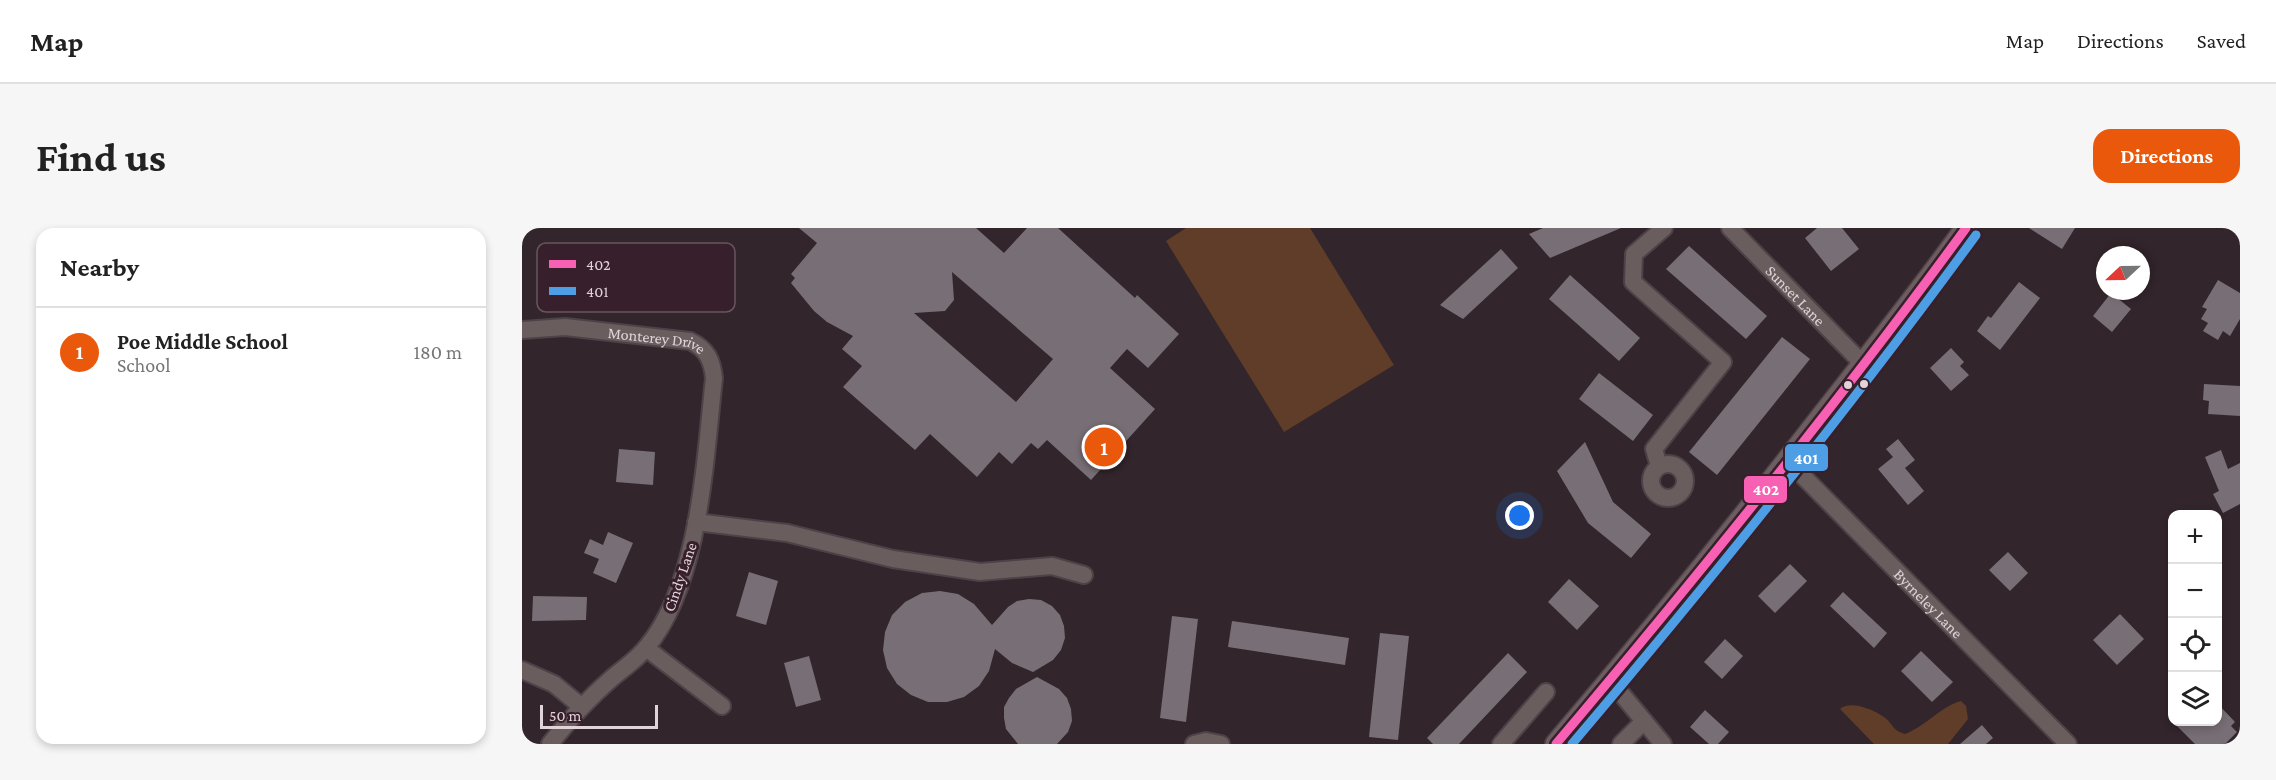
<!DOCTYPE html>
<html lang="en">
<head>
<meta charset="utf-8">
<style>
	:root { --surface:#fff; --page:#f6f6f6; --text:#222; --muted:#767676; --line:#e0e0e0; --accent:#ea580c }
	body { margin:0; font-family:"Crimson Pro",serif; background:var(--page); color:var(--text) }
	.controls { position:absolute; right:18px; bottom:18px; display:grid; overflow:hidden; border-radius:12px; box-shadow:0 3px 9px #0003 }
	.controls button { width:54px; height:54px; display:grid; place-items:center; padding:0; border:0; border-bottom:2px solid var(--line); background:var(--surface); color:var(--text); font:30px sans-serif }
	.compass { position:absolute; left:1574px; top:18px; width:54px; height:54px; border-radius:50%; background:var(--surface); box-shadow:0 3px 9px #0003; rotate:248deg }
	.scale { position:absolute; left:18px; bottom:15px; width:118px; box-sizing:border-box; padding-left:6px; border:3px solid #e2d2d9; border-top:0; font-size:16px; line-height:21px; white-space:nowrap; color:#e2d2d9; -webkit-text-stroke:4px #37202b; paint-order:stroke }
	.you { position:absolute; left:998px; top:288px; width:21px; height:21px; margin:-15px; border:4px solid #fff; border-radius:50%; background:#1a73e8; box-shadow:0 0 0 9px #1a73e833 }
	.badge { display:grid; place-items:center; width:39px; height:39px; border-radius:50%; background:var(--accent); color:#fff; font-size:20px; font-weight:700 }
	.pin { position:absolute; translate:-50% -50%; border:3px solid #fff; box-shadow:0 2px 6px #0006 }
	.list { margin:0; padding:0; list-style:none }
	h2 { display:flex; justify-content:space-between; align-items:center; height:78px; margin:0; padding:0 24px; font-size:26px }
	h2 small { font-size:20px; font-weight:400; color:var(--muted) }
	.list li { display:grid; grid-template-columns:39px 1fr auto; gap:18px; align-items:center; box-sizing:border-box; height:90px; padding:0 24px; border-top:2px solid var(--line) }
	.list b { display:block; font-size:22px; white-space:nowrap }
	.list p { margin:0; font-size:20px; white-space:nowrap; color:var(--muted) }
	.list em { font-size:20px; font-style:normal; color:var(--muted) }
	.icon { flex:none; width:33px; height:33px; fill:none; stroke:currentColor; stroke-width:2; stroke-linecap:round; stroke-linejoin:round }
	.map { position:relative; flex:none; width:1718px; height:516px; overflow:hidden; border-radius:18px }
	header { display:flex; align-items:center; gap:36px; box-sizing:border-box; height:84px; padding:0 30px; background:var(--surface); border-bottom:2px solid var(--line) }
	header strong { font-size:28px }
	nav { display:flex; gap:33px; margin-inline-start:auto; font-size:21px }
	.intro { display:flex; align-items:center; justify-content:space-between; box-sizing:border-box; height:144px; padding:0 36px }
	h1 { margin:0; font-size:42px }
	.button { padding:15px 27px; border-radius:18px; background:var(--accent); color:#fff; font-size:21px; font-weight:700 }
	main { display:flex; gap:36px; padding:0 36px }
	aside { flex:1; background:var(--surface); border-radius:18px; box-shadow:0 3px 9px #0003 }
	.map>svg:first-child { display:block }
	.green { fill:#5f3d29 }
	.building { fill:#786f76; fill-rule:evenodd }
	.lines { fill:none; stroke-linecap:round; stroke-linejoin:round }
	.minor-casing { stroke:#4d4247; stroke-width:20 }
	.major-casing { stroke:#4d4247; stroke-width:24 }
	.minor { stroke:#695d5e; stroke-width:16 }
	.major { stroke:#6d5d60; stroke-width:21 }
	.bus-1-casing { stroke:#37202b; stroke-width:14 }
	.bus-2-casing { stroke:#37202b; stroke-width:14 }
	.bus-1 { stroke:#f860b3; stroke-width:9 }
	.bus-2 { stroke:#4d9ee5; stroke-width:9 }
	.bus-dot { fill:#e2d2d9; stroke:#37202b; stroke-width:2 }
	.labels { text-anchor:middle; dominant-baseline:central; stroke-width:6; stroke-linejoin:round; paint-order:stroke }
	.street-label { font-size:16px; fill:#e2d2d9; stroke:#37202b }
	.key { fill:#37202b; stroke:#6a555f; stroke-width:1.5 }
	.key-label { font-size:16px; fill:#e2d2d9 }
	.line-badge { stroke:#37202b; stroke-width:2 }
	.badge-label { font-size:16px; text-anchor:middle; font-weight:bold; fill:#fff }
</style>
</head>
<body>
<header>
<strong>Map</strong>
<nav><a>Map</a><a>Directions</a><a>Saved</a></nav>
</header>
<div class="intro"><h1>Find us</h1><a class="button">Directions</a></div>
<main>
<aside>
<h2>Nearby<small></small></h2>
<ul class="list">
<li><span class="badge">1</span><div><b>Poe Middle School</b><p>School</p></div><em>180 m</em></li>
</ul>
</aside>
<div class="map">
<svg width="1718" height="516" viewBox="0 0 1718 516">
	<rect width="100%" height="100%" fill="#32252b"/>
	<g class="green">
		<polygon points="664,0 788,0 872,137 762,204 644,13"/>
		<path d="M 1439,473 L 1444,478 L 1446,491 L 1426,516 L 1352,516 L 1318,481 C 1327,472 1351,481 1362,489 C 1371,495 1369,502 1383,506 C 1404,498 1418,479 1439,473 Z"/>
	</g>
	<g class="building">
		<path d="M 277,0 L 454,0 L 482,25 L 505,0 L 536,0 L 613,70 L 615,67 L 657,106 L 626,140 L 605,121 L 588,140 L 633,181 L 569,252 L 525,212 L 516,221 L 509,215 L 490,236 L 477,224 L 455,249 L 408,206 L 393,222 L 321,159 L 340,138 L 320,121 L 331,108 L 305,94 L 292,83 L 269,55 L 273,50 L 269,46 L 295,15 ZM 430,44 L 531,131 L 494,174 L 392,85 L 423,83 L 432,72 Z"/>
		<polygon points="1021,0 1099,0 1028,30 1007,6"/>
		<polygon points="1295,0 1320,0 1337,21 1309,43 1283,10"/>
		<polygon points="1507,0 1553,0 1540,21"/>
		<polygon points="1167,18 1245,88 1224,111 1144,41"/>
		<polygon points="979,21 996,40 941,91 918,77"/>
		<polygon points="1048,47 1118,110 1097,133 1027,71"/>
		<polygon points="1696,52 1718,65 1718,91 1708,108 1701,103 1696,112 1681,103 1686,95 1679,91 1685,81 1680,79"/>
		<polygon points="1497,54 1518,70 1478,122 1455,103 1466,88 1469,90"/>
		<polygon points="1589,65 1609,81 1590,104 1571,88"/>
		<polygon points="1260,109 1288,131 1195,247 1167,224"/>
		<polygon points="1429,120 1442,134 1438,138 1447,147 1429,163 1408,140"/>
		<polygon points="1077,145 1131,187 1111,213 1057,171"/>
		<polygon points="1682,156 1718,158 1718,188 1686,186 1687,173 1681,172"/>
		<polygon points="1376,211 1393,232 1383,240 1402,263 1386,277 1356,241 1371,229 1364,221"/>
		<polygon points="1063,214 1091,274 1129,306 1109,330 1066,295 1035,243"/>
		<polygon points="97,221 133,224 131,257 94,254"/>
		<polygon points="1699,222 1706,241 1718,235 1718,276 1701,285 1691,266 1697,263 1683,229"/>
		<polygon points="86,304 111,315 94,355 71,345 77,331 62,325 68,311 81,317"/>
		<polygon points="1486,324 1506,345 1488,363 1467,342"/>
		<polygon points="1268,336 1285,353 1253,385 1236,368"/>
		<polygon points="227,344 256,353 244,397 214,388"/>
		<polygon points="1047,351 1077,378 1055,402 1026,374"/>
		<polygon points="418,363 436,366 452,376 470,397 486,379 495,373 507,371 519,372 530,378 538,387 542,398 543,410 539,422 531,432 511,444 490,435 473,421 467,443 457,458 442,469 425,474 406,474 389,467 375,456 365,440 361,422 363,404 370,387 383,374 400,365"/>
		<polygon points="1321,364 1365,405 1352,420 1308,378"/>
		<polygon points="11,368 65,369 64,392 10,393"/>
		<polygon points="1598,386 1622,411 1595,437 1571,412"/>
		<polygon points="650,388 676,391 664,494 638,490"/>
		<polygon points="710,393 827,410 823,437 706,419"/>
		<polygon points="858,405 887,408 876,512 847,509"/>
		<polygon points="1203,411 1221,428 1200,451 1182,434"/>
		<polygon points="1399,423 1431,454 1410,474 1379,443"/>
		<polygon points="986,425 1005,444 937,516 911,516 905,510"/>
		<polygon points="287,428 299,472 274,479 262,435"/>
		<polygon points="515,449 537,461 545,470 549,481 550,493 546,504 535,516 496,516 484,501 482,490 482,479 487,470 494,461"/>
		<polygon points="1695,475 1713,494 1709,498 1715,504 1703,516 1673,516 1651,494 1695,494"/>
		<polygon points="1183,482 1207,504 1196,516 1187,516 1168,499"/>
		<polygon points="1460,497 1471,510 1464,516 1438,516"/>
	</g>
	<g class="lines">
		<defs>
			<g id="minor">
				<path id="s1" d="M 1208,0 L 1341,136"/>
				<path id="s2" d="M 0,102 L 43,99 L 168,113 C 185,121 190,132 192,150 C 183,231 178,356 124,420 C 114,432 102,440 90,450 C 68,469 46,493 28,516"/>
				<path id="s3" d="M 1266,233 L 1546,516"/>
				<circle cx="1146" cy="253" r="17"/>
				<polyline points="1137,238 1132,221 1201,134 1111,54 1112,26 1142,0"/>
				<polyline points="174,294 265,305 371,331 458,344 530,338 562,347"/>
				<polyline points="124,420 200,478"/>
				<polyline points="0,442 32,456 60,479"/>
				<polyline points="1088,452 1141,516"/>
				<polyline points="672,516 684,513 699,516"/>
				<polyline points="979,516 1024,464"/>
				<polyline points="1099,516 1122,493"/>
			</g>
			<path id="major" d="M 1034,516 C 1125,409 1214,299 1300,188 C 1349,126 1398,64 1444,0"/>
		</defs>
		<use href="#minor" class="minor-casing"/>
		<use href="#major" class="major-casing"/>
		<use href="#minor" class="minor"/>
		<use href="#major" class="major"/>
		<defs>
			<path id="bus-1" d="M 1034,516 C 1176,348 1315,177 1444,0"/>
			<path id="bus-2" d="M 1050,516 C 1189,352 1327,181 1454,7"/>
		</defs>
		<use href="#bus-1" class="bus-1-casing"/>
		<use href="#bus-2" class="bus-2-casing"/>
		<use href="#bus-1" class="bus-1"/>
		<use href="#bus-2" class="bus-2"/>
	</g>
	<g class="bus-dot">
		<circle cx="1342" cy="156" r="5"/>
		<circle cx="1326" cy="157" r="5"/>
	</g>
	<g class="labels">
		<g class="street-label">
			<text stroke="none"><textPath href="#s1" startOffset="94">Sunset Lane</textPath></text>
			<text stroke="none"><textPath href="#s2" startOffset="136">Monterey Drive</textPath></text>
			<text transform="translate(158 349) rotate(-71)">Cindy Lane</text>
			<text stroke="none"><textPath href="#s3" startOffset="200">Byrneley Lane</textPath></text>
		</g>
	</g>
	<rect x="15" y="15" width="198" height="69" rx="9" class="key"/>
	<rect x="27" y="32" width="27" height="8" fill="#f860b3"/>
	<rect x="27" y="59" width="27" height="8" fill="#4d9ee5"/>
	<g class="key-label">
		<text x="64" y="42">402</text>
		<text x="64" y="69">401</text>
	</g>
	<g class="line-badge">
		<rect x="1262" y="215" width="45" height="29" rx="6" fill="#4d9ee5"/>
		<rect x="1221" y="247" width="45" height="29" rx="6" fill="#f860b3"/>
	</g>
	<g class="badge-label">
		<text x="1284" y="236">401</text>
		<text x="1244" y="267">402</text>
	</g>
</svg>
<div class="controls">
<button>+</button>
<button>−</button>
<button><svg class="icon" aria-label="locate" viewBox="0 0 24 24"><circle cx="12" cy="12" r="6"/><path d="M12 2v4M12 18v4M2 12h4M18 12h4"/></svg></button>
<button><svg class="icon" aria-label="layers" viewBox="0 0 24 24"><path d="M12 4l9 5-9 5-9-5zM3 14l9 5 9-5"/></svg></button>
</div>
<svg class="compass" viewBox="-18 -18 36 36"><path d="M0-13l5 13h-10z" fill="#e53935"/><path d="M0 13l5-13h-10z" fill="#767676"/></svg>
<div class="scale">50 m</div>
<div class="you"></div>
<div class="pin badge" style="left:582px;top:219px">1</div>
</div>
</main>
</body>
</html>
